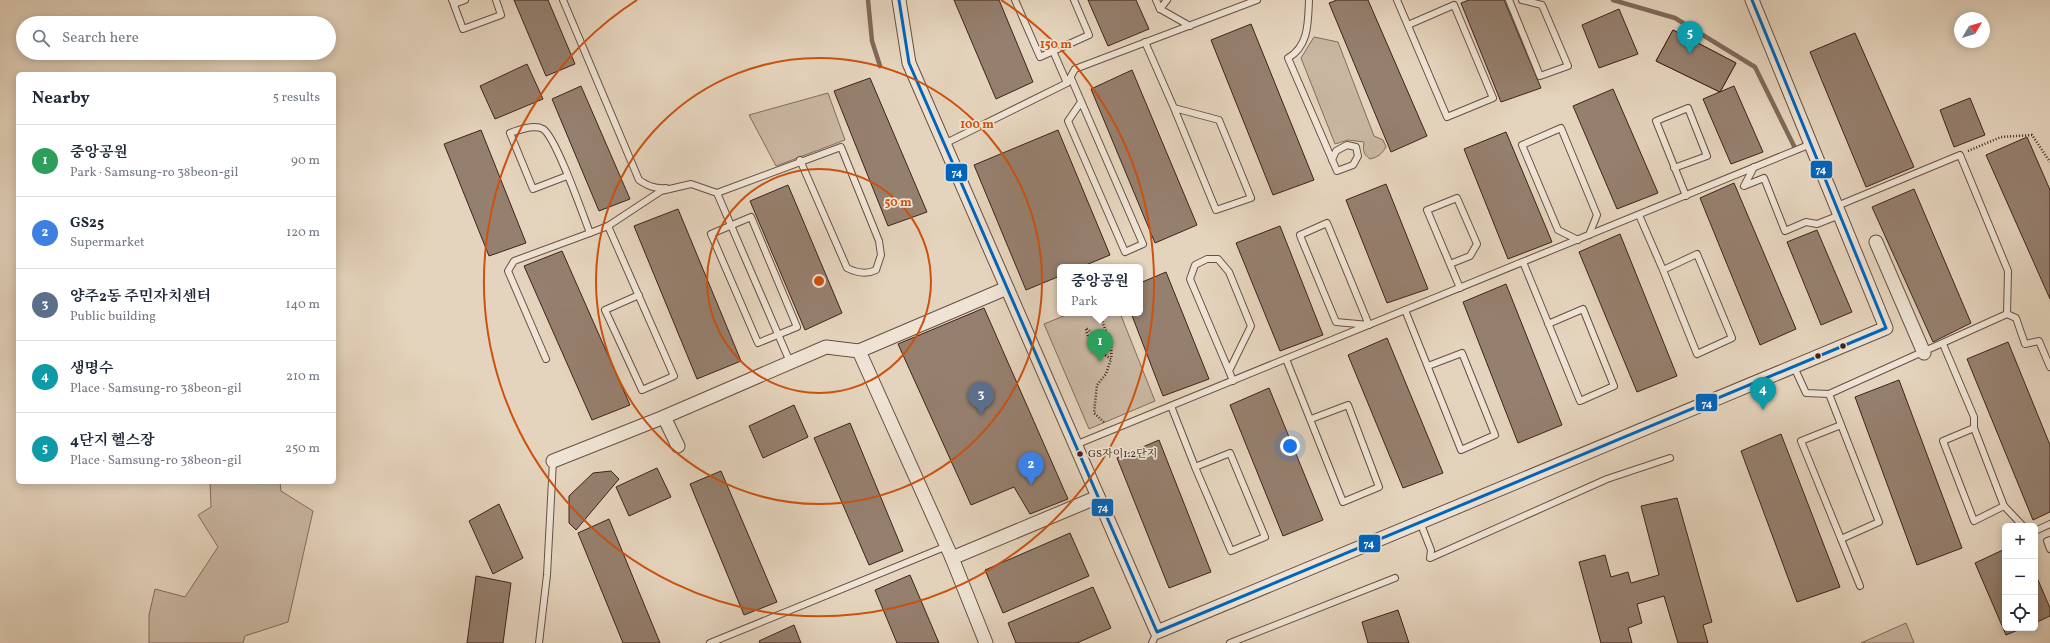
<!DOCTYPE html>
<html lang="en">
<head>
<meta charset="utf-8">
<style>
	:root { --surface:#fff; --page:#f6f6f7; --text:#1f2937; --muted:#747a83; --line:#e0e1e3; --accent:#111827 }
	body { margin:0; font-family:Vollkorn,"Noto Serif KR",serif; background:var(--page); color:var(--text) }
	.controls { position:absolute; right:12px; bottom:12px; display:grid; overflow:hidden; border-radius:6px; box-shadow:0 2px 10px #0003 }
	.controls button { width:36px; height:36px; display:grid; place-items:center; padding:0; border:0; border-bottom:1px solid var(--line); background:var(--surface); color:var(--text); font:20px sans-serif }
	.compass { position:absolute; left:1954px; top:12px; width:36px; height:36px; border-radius:50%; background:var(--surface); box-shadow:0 2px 10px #0003; rotate:52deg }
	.you { position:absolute; left:1290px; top:446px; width:14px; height:14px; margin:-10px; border:3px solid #fff; border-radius:50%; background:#1a73e8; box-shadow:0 0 0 6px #1a73e833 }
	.badge { display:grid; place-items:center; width:26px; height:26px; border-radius:50%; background:var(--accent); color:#fff; font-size:13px; font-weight:700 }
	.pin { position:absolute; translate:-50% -33px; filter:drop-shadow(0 1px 2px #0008) }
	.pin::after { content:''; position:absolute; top:21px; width:14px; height:12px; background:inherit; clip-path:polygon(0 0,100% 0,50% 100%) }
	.popup { position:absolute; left:1057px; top:264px; width:86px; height:52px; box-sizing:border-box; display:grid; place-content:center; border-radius:6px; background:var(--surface); filter:drop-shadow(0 1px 3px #0005); font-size:13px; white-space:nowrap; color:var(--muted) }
	.popup b { font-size:15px; color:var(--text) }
	.popup::after { content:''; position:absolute; left:50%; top:100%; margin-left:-8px; border:8px solid transparent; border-top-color:var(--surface) }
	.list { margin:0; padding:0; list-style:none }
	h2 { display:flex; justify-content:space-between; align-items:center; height:52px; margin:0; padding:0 16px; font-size:17px }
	h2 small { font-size:13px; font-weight:400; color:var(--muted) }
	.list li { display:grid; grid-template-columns:26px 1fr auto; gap:12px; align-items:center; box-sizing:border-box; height:72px; padding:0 16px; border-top:1px solid var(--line) }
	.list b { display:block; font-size:15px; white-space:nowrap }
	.list p { margin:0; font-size:13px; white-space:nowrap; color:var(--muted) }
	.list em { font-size:13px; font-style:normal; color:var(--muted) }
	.icon { flex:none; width:22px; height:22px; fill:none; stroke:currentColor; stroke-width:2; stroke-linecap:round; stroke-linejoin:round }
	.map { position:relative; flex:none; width:2050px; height:643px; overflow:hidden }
	.search { position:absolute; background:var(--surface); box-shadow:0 2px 10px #0003; left:16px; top:16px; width:320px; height:44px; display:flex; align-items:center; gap:10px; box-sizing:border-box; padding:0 14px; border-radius:22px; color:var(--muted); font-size:15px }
	.panel { position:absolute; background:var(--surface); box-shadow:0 2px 10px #0003; left:16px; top:72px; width:320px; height:412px; border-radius:6px }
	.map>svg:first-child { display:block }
	.green { fill:#c9b6a1; stroke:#846c5d }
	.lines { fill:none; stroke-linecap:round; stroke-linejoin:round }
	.stream { stroke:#80695a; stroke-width:4.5 }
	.building { fill:#957f6e; stroke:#3e2319 }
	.service-casing { stroke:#684f42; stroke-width:8 }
	.minor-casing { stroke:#684f42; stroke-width:15 }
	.path { stroke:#3e2319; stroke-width:2.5; stroke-dasharray:1 2; stroke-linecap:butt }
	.service { stroke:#eee3d4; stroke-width:6 }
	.minor { stroke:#eee3d4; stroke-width:13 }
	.bus-1-casing { stroke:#eee3d4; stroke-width:6 }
	.bus-1 { stroke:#0065bd; stroke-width:3 }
	.ring { fill:none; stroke:#ce510e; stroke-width:2 }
	.bus-dot { fill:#3e2319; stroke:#eee3d4; stroke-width:1.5 }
	.labels { text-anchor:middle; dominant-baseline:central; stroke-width:3.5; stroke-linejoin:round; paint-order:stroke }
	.bus-label { font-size:11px; fill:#3e2319; stroke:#eee3d4; text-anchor:start }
	.centre { fill:#ce510e; stroke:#eee3d4; stroke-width:2 }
	.ring-label { font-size:12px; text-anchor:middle; font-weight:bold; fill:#ce510e; stroke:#eee3d4; stroke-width:3.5; stroke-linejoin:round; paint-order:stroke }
	.line-badge { stroke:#eee3d4; stroke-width:1.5 }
	.badge-label { font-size:11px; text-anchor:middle; font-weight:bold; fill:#fff }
</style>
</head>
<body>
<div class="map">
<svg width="2050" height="643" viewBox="0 0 2050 643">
	<rect width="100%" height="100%" fill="#e5d4bd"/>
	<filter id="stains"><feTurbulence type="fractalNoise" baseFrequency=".005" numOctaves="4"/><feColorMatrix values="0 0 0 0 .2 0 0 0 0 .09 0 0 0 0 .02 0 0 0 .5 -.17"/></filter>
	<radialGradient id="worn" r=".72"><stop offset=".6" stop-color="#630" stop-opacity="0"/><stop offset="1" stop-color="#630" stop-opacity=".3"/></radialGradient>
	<g class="green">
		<path d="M 1314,37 L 1338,42 L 1374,136 L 1383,140 L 1386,147 C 1382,154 1378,157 1370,159 C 1363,154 1363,150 1364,142 L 1348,140 L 1335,144 L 1301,58 Z"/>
		<polygon points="828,93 845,140 776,166 749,115"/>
		<polygon points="1071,313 1120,313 1155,401 1089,429 1044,324"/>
		<polygon points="210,482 280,482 281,491 313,511 288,622 245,636 243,643 149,643 149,615 155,589 185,597 218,547 198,515 211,507"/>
		<polygon points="1906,623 1914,643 1861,643"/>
	</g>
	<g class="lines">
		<g class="stream">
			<polyline points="868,0 872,41 880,66"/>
			<polyline points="1613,0 1675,18 1755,67 1795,148"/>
		</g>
	</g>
	<g class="building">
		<polygon points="514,0 548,0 575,64 546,76"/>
		<polygon points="954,0 999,0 1033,82 996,99"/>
		<polygon points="1088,0 1136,0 1149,29 1108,46"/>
		<polygon points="1337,0 1368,0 1427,136 1391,152 1329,3"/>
		<polygon points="1469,0 1504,0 1541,88 1501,102 1461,3"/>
		<polygon points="1619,9 1638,54 1599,68 1582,25"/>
		<polygon points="1251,24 1314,180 1273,195 1211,40"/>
		<polygon points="1673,30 1736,63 1720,92 1656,61"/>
		<polygon points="1673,30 1736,63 1720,92 1656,61"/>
		<polygon points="1855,33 1914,167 1866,187 1810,52"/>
		<polygon points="527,64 543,99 495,119 480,86"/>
		<polygon points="1132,70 1197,225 1155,243 1091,89"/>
		<polygon points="870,78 927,212 888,226 834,91"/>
		<polygon points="581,86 630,199 599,211 552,99"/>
		<polygon points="1734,86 1763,152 1731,164 1703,99"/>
		<polygon points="1613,89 1658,193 1617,209 1573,106"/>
		<polygon points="1970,98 1985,135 1954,147 1940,110"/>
		<polygon points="481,130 526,243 489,256 444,144"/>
		<polygon points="1058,130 1110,255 1081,267 1060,267 1060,276 1026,290 974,165"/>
		<polygon points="1506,132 1552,242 1508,259 1464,149"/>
		<polygon points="2027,137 2050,190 2050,299 1986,155"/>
		<polygon points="1734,183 1796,329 1760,345 1700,198"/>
		<polygon points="1386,184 1428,289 1387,303 1346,200"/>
		<polygon points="788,185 842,313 805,330 750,201"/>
		<polygon points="1914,189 1971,323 1933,342 1872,207"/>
		<polygon points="678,209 741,361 697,379 634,226"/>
		<polygon points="1280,226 1323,335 1280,351 1236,243"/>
		<polygon points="1817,230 1852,312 1821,325 1787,242"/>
		<polygon points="1620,234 1677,376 1637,392 1579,252"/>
		<polygon points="562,251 630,405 592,420 524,266"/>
		<polygon points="1166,272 1209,379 1163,396 1131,313 1140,313 1140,283"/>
		<polygon points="1506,284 1562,425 1518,443 1463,302"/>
		<polygon points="984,308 1068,499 1030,514 1014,487 971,505 898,344"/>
		<polygon points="1387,338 1443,473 1403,488 1348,355"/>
		<polygon points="2008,342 2050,445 2050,512 2033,520 1967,359"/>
		<polygon points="1899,380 1962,548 1917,565 1855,397"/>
		<polygon points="1269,388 1323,520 1283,536 1230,405"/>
		<polygon points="794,405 808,437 763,458 749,426"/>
		<polygon points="850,423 903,551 869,565 814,438"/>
		<polygon points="1781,434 1840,587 1797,602 1741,451"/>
		<polygon points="1159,440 1211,572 1169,588 1117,458"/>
		<polygon points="657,468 671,497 629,516 616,487"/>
		<polygon points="611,471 619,479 576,530 569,523 569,496 593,473"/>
		<polygon points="721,471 777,602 744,615 690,484"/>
		<polygon points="1677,498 1712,622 1703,625 1708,643 1678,643 1664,596 1637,604 1642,623 1628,628 1632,643 1601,643 1579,562 1605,555 1611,577 1628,572 1631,583 1659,575 1641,506"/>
		<polygon points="499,504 523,558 493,574 469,521"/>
		<polygon points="609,519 660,643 623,643 578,533"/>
		<polygon points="1070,533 1089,576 1003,613 985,570"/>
		<polygon points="2005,549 2005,628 2023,628 2006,635 1975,563"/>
		<polygon points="2035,573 2050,608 2050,616 2035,623"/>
		<polygon points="910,575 939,643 897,643 875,590"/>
		<polygon points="476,576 511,583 503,643 467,643"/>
		<polygon points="1093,587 1111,628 1077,643 1016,643 1008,623"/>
		<polygon points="1398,610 1409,643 1368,643 1362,622"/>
		<polygon points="794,625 801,643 760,643 759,641"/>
	</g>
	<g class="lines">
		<defs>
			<g id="service">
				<polyline points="452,0 454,4 465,0"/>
				<path d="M 563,0 L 639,180 C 648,186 655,189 666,188"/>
				<polyline points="1015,0 1040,57 1089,35 1074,0"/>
				<polyline points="1156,0 1160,9"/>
				<polyline points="1167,0 1160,9 1190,26"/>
				<path d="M 1309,0 C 1308,22 1309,46 1288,58 L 1337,171 L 1353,165 L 1358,156 L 1356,147 L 1347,145 L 1336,151 L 1332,160"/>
				<polyline points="1397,0 1447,117 1493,98 1454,5 1408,25"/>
				<polyline points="1509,0 1540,76 1568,66 1542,5 1522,0"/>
				<polyline points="454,5 463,29 501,15 496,0"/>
				<polyline points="1145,42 1174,108 1219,120 1251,198 1216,210 1174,108"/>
				<polyline points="1053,51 1067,83"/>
				<polyline points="1071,78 1143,244 1125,252 1068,121 1081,102"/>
				<polyline points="944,144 1067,83 1075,69 1257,0"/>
				<polyline points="1754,167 1744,186 1764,178 1785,231 1806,222 1817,224 1840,215"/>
				<polyline points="1674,168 1707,156 1688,108 1656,121 1686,196"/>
				<path d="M 567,176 L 533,189 L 510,133 C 518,130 534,124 543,129 C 556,137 583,215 590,233 L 608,226 L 661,191 L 691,184 L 717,193"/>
				<polyline points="1639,215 1663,270 1697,254 1732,338 1697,354 1663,270"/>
				<polygon points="751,217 797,327 758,343 711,234"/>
				<polygon points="1327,223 1369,325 1336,322 1301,238 1300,235"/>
				<polyline points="608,226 674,376 642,390 605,310 639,295"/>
				<polyline points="1578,240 1558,230 1522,145 1561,128 1597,215 1589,235"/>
				<polyline points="1523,262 1580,401 1614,386 1583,309 1548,324"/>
				<polyline points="1450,264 1470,256 1477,244 1457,198 1427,210 1460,288"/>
				<polyline points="1405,310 1461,450 1495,435 1462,353 1428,366"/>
				<polyline points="2007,314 2016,318 2025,344 2039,341 2050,367"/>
				<polyline points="1943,344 1974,417 1974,428 2004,506 1974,521 1943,441 1974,428"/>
				<polyline points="546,359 508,271 514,261 590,233"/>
				<polyline points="1286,359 1343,502 1379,487 1348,405 1311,419"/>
				<path d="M 790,362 L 717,193 L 841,147 L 879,241 L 881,255 L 876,270 C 866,275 857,273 847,268 L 800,160"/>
				<polyline points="1794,367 1806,393 1829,394 1879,522 1841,539 1801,441 1841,425"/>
				<polyline points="1229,371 1251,326 1229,272 1218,259 1207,259 1195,265 1190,279 1229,371 1233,381"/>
				<polyline points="1829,394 2007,314 2008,271 1960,155 1837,206"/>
				<polyline points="1171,406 1195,467 1230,453 1265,537 1231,551 1195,467"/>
				<polyline points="1075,445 1811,144"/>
				<polyline points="2004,506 2023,526"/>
				<polyline points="1420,522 1431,550 1430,558 1607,479 1670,458"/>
				<polyline points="2035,531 2050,524"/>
				<polyline points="1841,539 1860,586"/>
				<polyline points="2050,540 2047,541 2050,549"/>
				<polyline points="539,643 547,575 553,461"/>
				<polyline points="710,643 947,546"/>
				<polyline points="1152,643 1157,632"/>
				<polyline points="1230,643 1395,578"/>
			</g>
			<g id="minor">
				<polyline points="899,0 909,63 1157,632 1886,328 1752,0"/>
				<polyline points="1876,242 1924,353"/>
				<polyline points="664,417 678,446"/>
				<polyline points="553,461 664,417 826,347 859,351"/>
				<polyline points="952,558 1098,497"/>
				<polyline points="986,643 952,558 859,351 1007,288"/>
			</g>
		</defs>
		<use href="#service" class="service-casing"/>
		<use href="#minor" class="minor-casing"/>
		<g class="path">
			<polyline points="1968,151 2001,137 2032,135 2050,162"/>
			<path d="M 1092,333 L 1086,328 C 1087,342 1100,352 1111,359 C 1114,339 1101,327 1102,316"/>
			<polyline points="1104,422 1094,413 1097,385 1106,374 1111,359"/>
		</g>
		<use href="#service" class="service"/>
		<use href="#minor" class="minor"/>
		<defs>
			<polyline id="bus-1" points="899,0 909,63 1157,632 1886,328 1752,0"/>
		</defs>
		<use href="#bus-1" class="bus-1-casing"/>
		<use href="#bus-1" class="bus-1"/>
	</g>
	<g class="ring">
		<circle cx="819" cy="281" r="112"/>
		<circle cx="819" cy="281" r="223"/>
		<path d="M1001 0A335 335 0 1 1 637 0"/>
	</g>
	<g class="bus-dot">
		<circle cx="1843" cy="346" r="3.5"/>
		<circle cx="1818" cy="356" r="3.5"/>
		<circle cx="1080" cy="454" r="3.5"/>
	</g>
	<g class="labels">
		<g class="bus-label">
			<text x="1088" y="454">GS자이1.2단지</text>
		</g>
	</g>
	<circle cx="819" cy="281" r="6" class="centre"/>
	<g class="ring-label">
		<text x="1056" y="48">150 m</text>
		<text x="977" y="128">100 m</text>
		<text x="898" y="206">50 m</text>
	</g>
	<g class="line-badge">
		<rect x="1810" y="160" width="23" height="19" rx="4" fill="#0065bd"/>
		<rect x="945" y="163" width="23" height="19" rx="4" fill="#0065bd"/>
		<rect x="1695" y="393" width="23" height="19" rx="4" fill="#0065bd"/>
		<rect x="1091" y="498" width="23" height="19" rx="4" fill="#0065bd"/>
		<rect x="1358" y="534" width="23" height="19" rx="4" fill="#0065bd"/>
	</g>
	<g class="badge-label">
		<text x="1821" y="173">74</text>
		<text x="957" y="176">74</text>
		<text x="1707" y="407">74</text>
		<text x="1103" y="511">74</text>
		<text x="1369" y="547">74</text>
	</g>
	<rect width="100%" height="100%" filter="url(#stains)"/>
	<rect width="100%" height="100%" fill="url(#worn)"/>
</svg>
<div class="controls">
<button>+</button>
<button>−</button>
<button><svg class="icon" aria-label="locate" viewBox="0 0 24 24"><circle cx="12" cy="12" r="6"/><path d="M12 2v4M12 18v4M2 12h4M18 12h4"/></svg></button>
</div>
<svg class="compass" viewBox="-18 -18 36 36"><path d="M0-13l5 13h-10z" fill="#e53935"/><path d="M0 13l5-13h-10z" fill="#747a83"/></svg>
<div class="you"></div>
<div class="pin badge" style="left:1100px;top:362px;background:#2e9e5b">1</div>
<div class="popup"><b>중앙공원</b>Park</div>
<div class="pin badge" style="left:1031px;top:485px;background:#3f7fe0">2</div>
<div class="pin badge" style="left:981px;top:415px;background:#5c6f8a">3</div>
<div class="pin badge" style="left:1763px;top:410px;background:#0f9aa8">4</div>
<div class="pin badge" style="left:1690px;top:54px;background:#0f9aa8">5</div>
<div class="search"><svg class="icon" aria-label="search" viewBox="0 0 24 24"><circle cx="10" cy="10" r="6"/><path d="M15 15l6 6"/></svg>Search here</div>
<section class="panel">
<h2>Nearby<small>5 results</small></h2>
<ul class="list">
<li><span class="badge" style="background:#2e9e5b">1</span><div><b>중앙공원</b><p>Park · Samsung-ro 38beon-gil</p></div><em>90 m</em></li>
<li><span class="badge" style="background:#3f7fe0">2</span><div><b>GS25</b><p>Supermarket</p></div><em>120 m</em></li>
<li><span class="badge" style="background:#5c6f8a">3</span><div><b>양주2동 주민자치센터</b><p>Public building</p></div><em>140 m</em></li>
<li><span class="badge" style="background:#0f9aa8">4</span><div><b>생명수</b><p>Place · Samsung-ro 38beon-gil</p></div><em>210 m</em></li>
<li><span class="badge" style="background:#0f9aa8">5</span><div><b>4단지 헬스장</b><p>Place · Samsung-ro 38beon-gil</p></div><em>250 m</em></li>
</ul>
</section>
</div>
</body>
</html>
